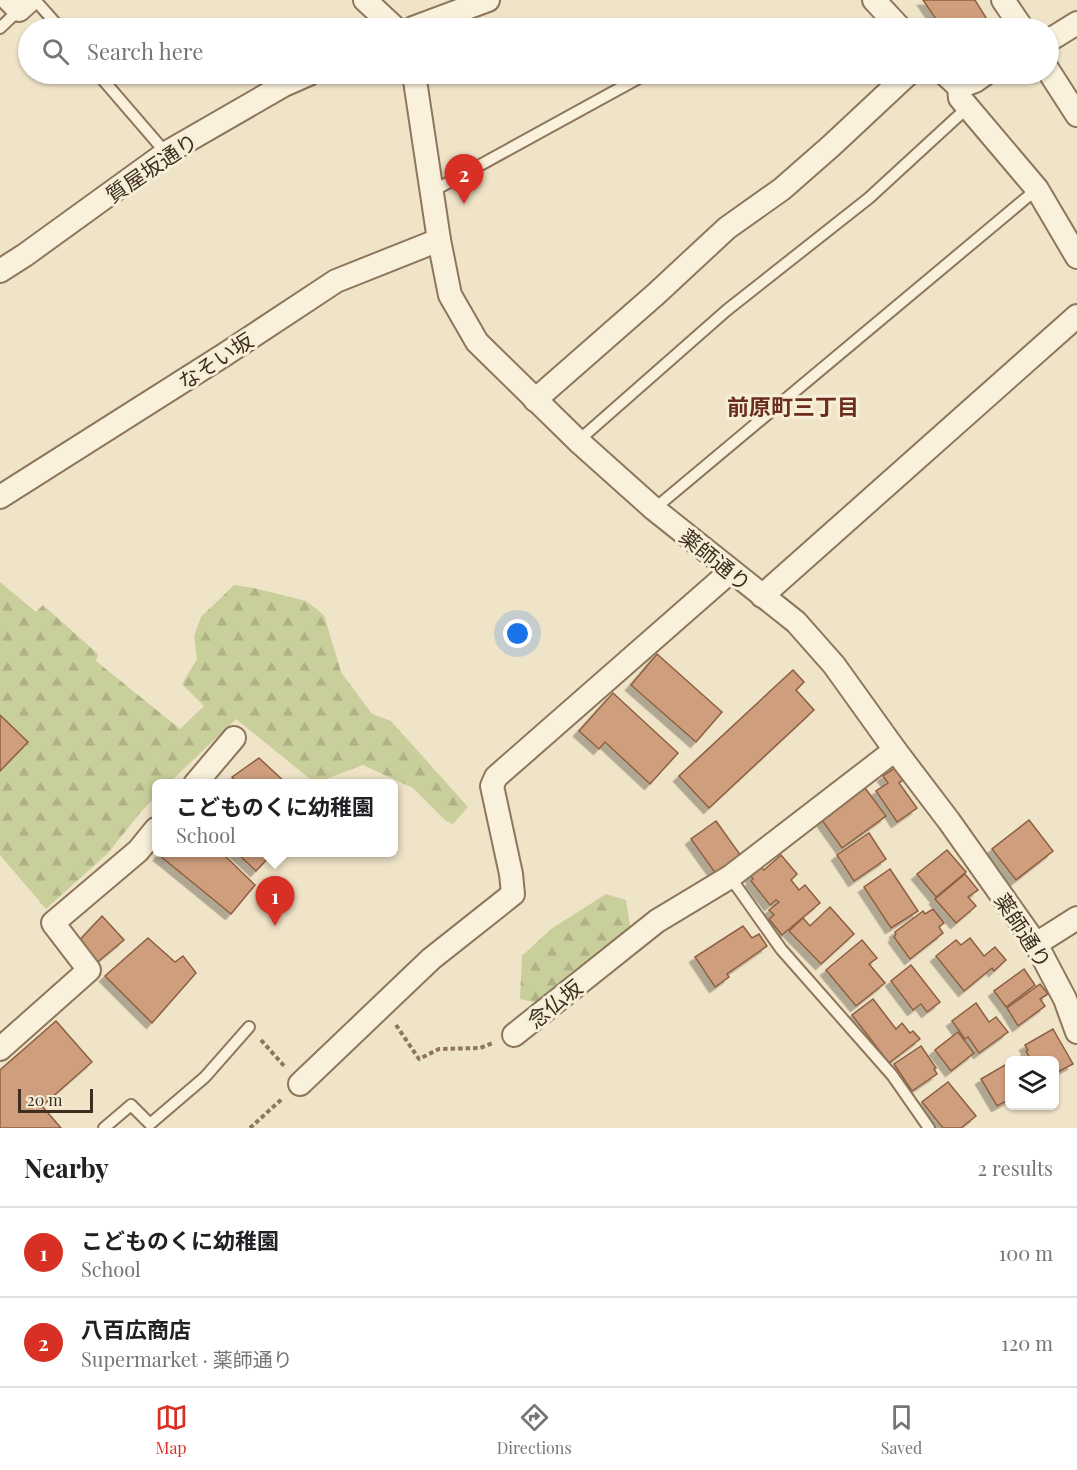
<!DOCTYPE html>
<html lang="en">
<head>
<meta charset="utf-8">
<style>
	:root { --surface:#fff; --page:#f2f2f2; --text:#202124; --muted:#757577; --line:#e0e0e0; --accent:#d93025 }
	body { margin:0; font-family:"Playfair Display","Noto Sans JP",serif; background:var(--page); color:var(--text) }
	.controls { position:absolute; right:18px; bottom:18px; display:grid; overflow:hidden; border-radius:9px; box-shadow:0 2px 4px #0004 }
	.controls button { width:54px; height:54px; display:grid; place-items:center; padding:0; border:0; border-bottom:2px solid var(--line); background:var(--surface); color:var(--text); font:30px sans-serif }
	.scale { position:absolute; left:18px; bottom:15px; width:75px; box-sizing:border-box; padding-left:6px; border:3px solid #3d2e20; border-top:0; font-size:16px; line-height:21px; white-space:nowrap; color:#3d2e20; -webkit-text-stroke:4px #f7eed8; paint-order:stroke }
	.you { position:absolute; left:518px; top:634px; width:21px; height:21px; margin:-15px; border:4px solid #fff; border-radius:50%; background:#1a73e8; box-shadow:0 0 0 9px #1a73e833 }
	.badge { display:grid; place-items:center; width:39px; height:39px; border-radius:50%; background:var(--accent); color:#fff; font-size:20px; font-weight:700 }
	.pin { position:absolute; translate:-50% -50px; filter:drop-shadow(0 2px 3px #0008) }
	.pin::after { content:''; position:absolute; top:32px; width:21px; height:18px; background:inherit; clip-path:polygon(0 0,100% 0,50% 100%) }
	.popup { position:absolute; left:152px; top:779px; width:246px; height:78px; box-sizing:border-box; display:grid; place-content:center; border-radius:9px; background:var(--surface); filter:drop-shadow(0 2px 4px #0005); font-size:20px; white-space:nowrap; color:var(--muted) }
	.popup b { font-size:22px; color:var(--text) }
	.popup::after { content:''; position:absolute; left:50%; top:100%; margin-left:-12px; border:12px solid transparent; border-top-color:var(--surface) }
	.list { margin:0; padding:0; list-style:none }
	h2 { display:flex; justify-content:space-between; align-items:center; height:78px; margin:0; padding:0 24px; font-size:26px }
	h2 small { font-size:20px; font-weight:400; color:var(--muted) }
	.list li { display:grid; grid-template-columns:39px 1fr auto; gap:18px; align-items:center; box-sizing:border-box; height:90px; padding:0 24px; border-top:2px solid var(--line) }
	.list b { display:block; font-size:22px; white-space:nowrap }
	.list p { margin:0; font-size:20px; white-space:nowrap; color:var(--muted) }
	.list em { font-size:20px; font-style:normal; color:var(--muted) }
	.icon { flex:none; width:33px; height:33px; fill:none; stroke:currentColor; stroke-width:2; stroke-linecap:round; stroke-linejoin:round }
	.map { position:relative; flex:none; width:1077px; height:1128px; overflow:hidden }
	.search { position:absolute; background:var(--surface); box-shadow:0 2px 4px #0004; left:18px; right:18px; top:18px; height:66px; display:flex; align-items:center; gap:15px; box-sizing:border-box; padding:0 21px; border-radius:33px; color:var(--muted); font-size:22px }
	.sheet { height:258px; background:var(--surface) }
	nav { display:flex; justify-content:space-around; align-items:center; box-sizing:border-box; height:84px; border-top:2px solid var(--line); background:var(--surface); font-size:16px; color:var(--muted) }
	nav a { display:grid; justify-items:center; gap:3px }
	nav .on { color:var(--accent) }
	.map>svg:first-child { display:block }
	.forest { fill:url(#forest-firs) }
	.building { fill:#cf9f7d; stroke:#8d5f41; stroke-width:1.5; filter:url(#shadow) }
	.lines { fill:none; stroke-linecap:round; stroke-linejoin:round }
	.lane-casing { stroke:#8d765c; stroke-width:14 }
	.street-casing { stroke:#8d765c; stroke-width:26 }
	.path { stroke:#8d765c; stroke-width:4; stroke-dasharray:4.5 3; stroke-linecap:butt }
	.lane { stroke:#faf1dc; stroke-width:10 }
	.street { stroke:#faf1dc; stroke-width:22 }
	.labels { text-anchor:middle; dominant-baseline:central; stroke-width:6; stroke-linejoin:round; paint-order:stroke }
	.street-label { font-size:21px; fill:#3d2e20; stroke:#f7eed8 }
	.neighbourhood-label { font-size:22px; font-weight:bold; fill:#6b2e1e; stroke:#f7eed8 }
</style>
</head>
<body>
<div class="map">
<svg width="1077" height="1128" viewBox="0 0 1077 1128">
	<defs>
		<pattern id="forest-firs" width="22" height="20" patternUnits="userSpaceOnUse" patternTransform="scale(1.5)"><rect width="22" height="20" fill="#c9cf9b"/><path d="M5 1l3.5 6h-7zM16 11l3.5 6h-7z" fill="#aeb285"/></pattern>
		<filter id="shadow"><feDropShadow dx="-5.5" dy="5.5" stdDeviation="0" flood-color="#0004"/></filter>
	</defs>
	<rect width="100%" height="100%" fill="#f0e4c8"/>
	<g class="forest">
		<polygon points="0,582 36,612 43,605 98,654 96,661 180,729 204,706 182,684 197,659 194,636 201,617 234,585 254,588 306,601 324,615 341,672 372,714 391,721 468,807 453,824 446,821 413,788 363,765 315,783 236,719 169,783 156,784 156,796 140,813 108,853 46,909 0,855"/>
		<polygon points="606,894 626,900 631,932 538,1003 520,999 522,956 551,929"/>
	</g>
	<g class="building">
		<polygon points="923,0 975,0 988,21 977,28 942,28"/>
		<polygon points="657,654 722,712 696,742 631,685"/>
		<polygon points="793,670 804,682 796,690 814,710 709,808 679,776"/>
		<polygon points="613,693 678,753 650,784 605,742 599,749 579,731"/>
		<polygon points="0,715 28,742 0,771"/>
		<polygon points="259,758 287,784 239,784 232,777"/>
		<polygon points="895,768 903,780 899,783 917,808 897,822 876,791 888,783 883,776"/>
		<polygon points="862,784 886,816 842,848 819,816"/>
		<polygon points="1029,820 1053,851 1016,880 992,849"/>
		<polygon points="716,821 741,856 716,874 691,839"/>
		<polygon points="869,833 886,859 854,881 837,855"/>
		<polygon points="947,850 966,872 936,897 917,874"/>
		<polygon points="161,852 221,852 255,885 231,914 159,855"/>
		<polygon points="236,852 274,852 256,871"/>
		<polygon points="781,855 797,874 791,880 799,890 805,885 820,903 782,935 769,919 774,915 769,910 779,902 776,900 770,905 751,881 753,879 750,875 760,866 764,870"/>
		<polygon points="890,869 918,911 891,928 864,887"/>
		<polygon points="965,874 978,890 968,897 976,906 956,923 935,899"/>
		<polygon points="830,907 854,934 821,964 789,931 803,918 810,926"/>
		<polygon points="933,909 944,923 939,927 943,933 910,959 894,937 896,934 895,932 923,911 925,914"/>
		<polygon points="102,916 124,940 94,965 76,944"/>
		<polygon points="743,926 752,938 759,934 767,946 727,974 729,977 715,987 695,957"/>
		<polygon points="148,938 175,962 183,956 196,973 152,1023 105,976"/>
		<polygon points="970,938 984,956 995,947 1006,960 994,971 992,968 964,991 936,956 956,940 961,945"/>
		<polygon points="862,940 877,958 869,964 885,983 856,1006 826,970"/>
		<polygon points="911,965 940,1002 927,1012 921,1004 913,1010 891,981"/>
		<polygon points="1024,969 1035,985 1006,1007 994,991"/>
		<polygon points="1040,984 1048,994 1040,999 1045,1006 1018,1026 1007,1008"/>
		<polygon points="873,999 896,1029 902,1023 910,1033 913,1031 920,1039 889,1063 852,1015"/>
		<polygon points="976,1003 989,1022 996,1017 1008,1032 979,1053 968,1037 965,1039 952,1021"/>
		<polygon points="56,1021 92,1062 42,1106 61,1128 0,1128 0,1070"/>
		<polygon points="1053,1029 1073,1064 1054,1074 1054,1060 1031,1060 1026,1051 1028,1050 1025,1045"/>
		<polygon points="958,1032 974,1053 951,1071 935,1050"/>
		<polygon points="921,1046 936,1068 934,1069 937,1074 912,1091 894,1064"/>
		<polygon points="1010,1062 1010,1099 997,1106 981,1079"/>
		<polygon points="948,1082 976,1116 961,1128 943,1128 922,1102"/>
	</g>
	<g class="lines">
		<defs>
			<g id="lane">
				<polyline points="35,0 60,28"/>
				<polyline points="0,28 19,10"/>
				<polyline points="98,74 166,153"/>
				<polyline points="431,192 646,74"/>
				<polyline points="578,441 727,310 869,198 968,107"/>
				<polyline points="654,509 1037,189"/>
				<polyline points="730,877 781,949 892,1075 929,1128"/>
				<polyline points="104,1128 131,1105 150,1124 205,1077 249,1027"/>
			</g>
			<g id="street">
				<polyline points="9,0 19,10 30,0"/>
				<polyline points="365,0 395,28"/>
				<polyline points="874,0 900,28"/>
				<polyline points="1003,0 1022,28"/>
				<polyline points="413,28 488,0"/>
				<polyline points="1048,41 1077,23"/>
				<polyline points="1048,70 1077,115"/>
				<polyline points="414,74 439,240 450,295 477,342 578,441 654,509 796,622 834,665 895,750 949,821 1036,944 1065,999 1077,1032"/>
				<polyline points="945,74 959,87 960,98 1037,189 1077,257"/>
				<polyline points="959,87 975,81 985,74"/>
				<polyline points="0,271 25,255 166,153 284,85 309,74"/>
				<polyline points="535,400 656,294 727,228 782,189 831,146 908,74"/>
				<polyline points="0,497 224,355 336,281 439,240"/>
				<polyline points="762,596 1077,316"/>
				<polyline points="195,784 234,738"/>
				<polyline points="1036,944 1077,918"/>
				<polyline points="514,1035 657,921 730,877 895,750"/>
				<polyline points="0,1049 89,970 53,923 138,851 156,829"/>
				<polyline points="300,1084 431,959 513,894 511,874 492,786 496,777 731,571"/>
			</g>
		</defs>
		<use href="#lane" class="lane-casing"/>
		<use href="#street" class="street-casing"/>
		<g class="path">
			<polyline points="396,1025 419,1059 439,1049 480,1048 493,1043"/>
			<polyline points="261,1040 286,1068"/>
			<polyline points="250,1128 283,1098"/>
		</g>
		<use href="#lane" class="lane"/>
		<use href="#street" class="street"/>
	</g>
	<g class="labels">
		<g class="street-label">
			<text transform="translate(151 167) rotate(-34)">質屋坂通り</text>
			<text transform="translate(215 360) rotate(-33)">なそい坂</text>
			<text transform="translate(716 559) rotate(39)">薬師通り</text>
			<text transform="translate(1024 930) rotate(57)">薬師通り</text>
			<text transform="translate(554 1003) rotate(-39)">念仏坂</text>
		</g>
		<g class="neighbourhood-label">
			<text x="793" y="406">前原町三丁目</text>
		</g>
	</g>
</svg>
<div class="controls">
<button><svg class="icon" aria-label="layers" viewBox="0 0 24 24"><path d="M12 4l9 5-9 5-9-5zM3 14l9 5 9-5"/></svg></button>
</div>
<div class="scale">20 m</div>
<div class="you"></div>
<div class="pin badge" style="left:275px;top:926px">1</div>
<div class="popup"><b>こどものくに幼稚園</b>School</div>
<div class="pin badge" style="left:464px;top:204px">2</div>
<div class="search"><svg class="icon" aria-label="search" viewBox="0 0 24 24"><circle cx="10" cy="10" r="6"/><path d="M15 15l6 6"/></svg>Search here</div>
</div>
<section class="sheet">
<h2>Nearby<small>2 results</small></h2>
<ul class="list">
<li><span class="badge">1</span><div><b>こどものくに幼稚園</b><p>School</p></div><em>100 m</em></li>
<li><span class="badge">2</span><div><b>八百広商店</b><p>Supermarket · 薬師通り</p></div><em>120 m</em></li>
</ul>
</section>
<nav>
<a class="on"><svg class="icon" aria-label="map" viewBox="0 0 24 24"><path d="M3 6l6-2 6 2 6-2v14l-6 2-6-2-6 2zM9 4v14M15 6v14"/></svg>Map</a>
<a><svg class="icon" aria-label="directions" viewBox="0 0 24 24"><path d="M12 3l9 9-9 9-9-9zM9 14v-3h6M13 9l2 2-2 2"/></svg>Directions</a>
<a><svg class="icon" aria-label="saved" viewBox="0 0 24 24"><path d="M7 4h10v16l-5-4-5 4z"/></svg>Saved</a>
</nav>
</body>
</html>
